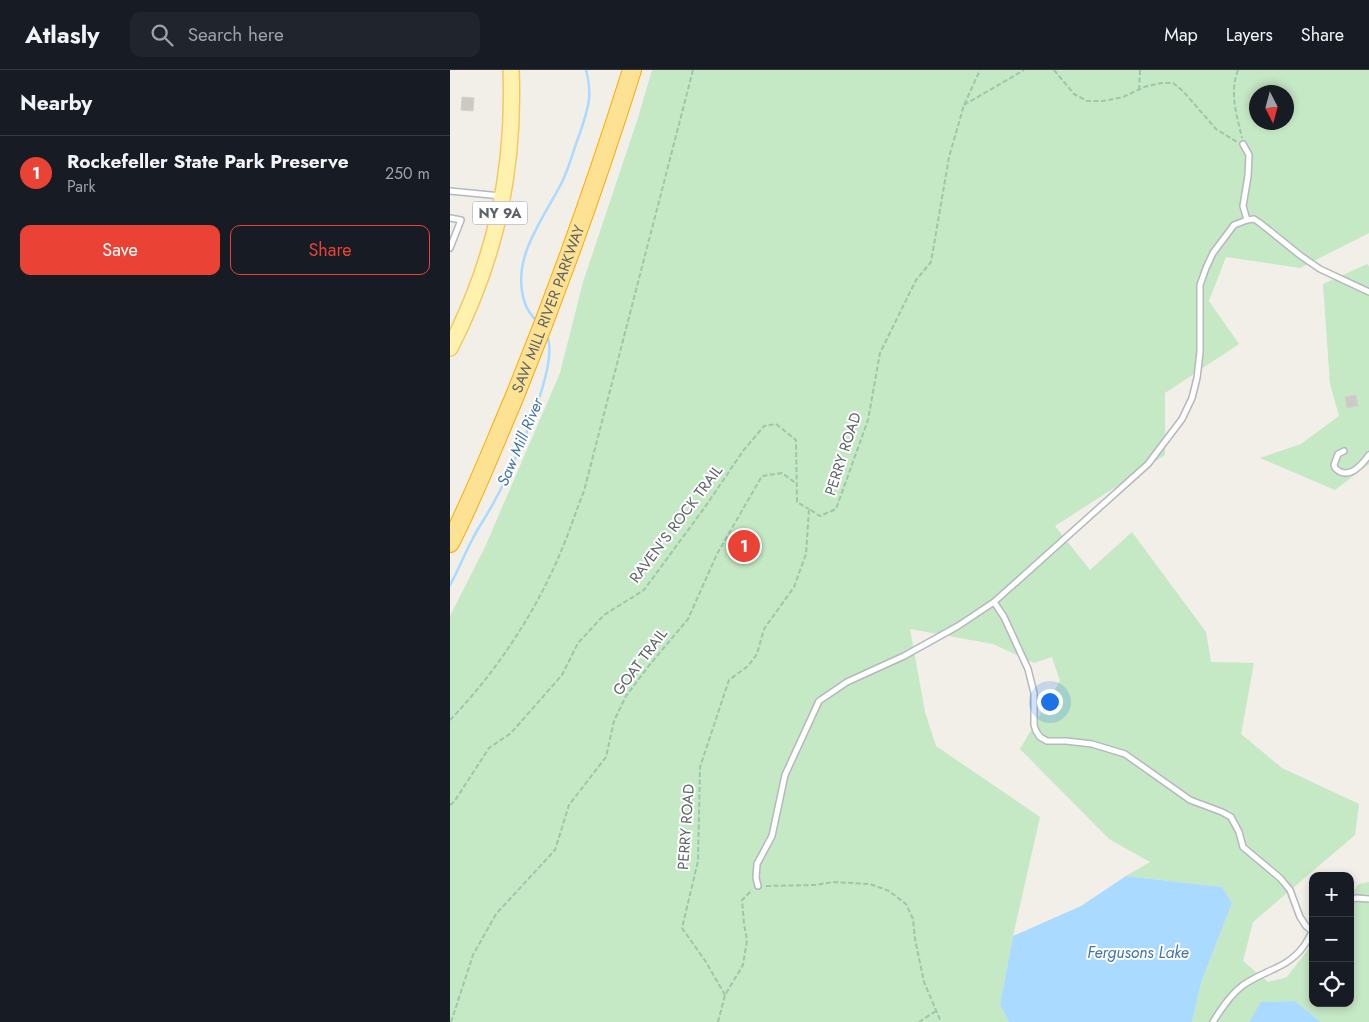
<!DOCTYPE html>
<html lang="en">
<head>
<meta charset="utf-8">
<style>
	:root { --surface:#171b24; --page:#20242c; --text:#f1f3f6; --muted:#9ea1a6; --line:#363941; --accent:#ea4335 }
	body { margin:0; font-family:Jost,sans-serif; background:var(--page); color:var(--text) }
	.controls { position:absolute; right:15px; bottom:15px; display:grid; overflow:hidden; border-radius:10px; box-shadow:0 2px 8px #0003 }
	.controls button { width:45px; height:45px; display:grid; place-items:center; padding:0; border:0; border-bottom:1px solid var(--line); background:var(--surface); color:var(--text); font:25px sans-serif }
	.compass { position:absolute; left:799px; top:15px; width:45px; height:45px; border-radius:50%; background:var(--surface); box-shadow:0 2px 8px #0003; rotate:174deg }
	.you { position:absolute; left:599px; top:631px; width:18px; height:18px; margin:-12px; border:4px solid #fff; border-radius:50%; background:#1a73e8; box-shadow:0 0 0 8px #1a73e833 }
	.badge { display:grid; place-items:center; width:32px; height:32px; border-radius:50%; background:var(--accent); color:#fff; font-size:16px; font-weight:700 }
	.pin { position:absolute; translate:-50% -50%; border:2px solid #fff; box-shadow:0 1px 5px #0006 }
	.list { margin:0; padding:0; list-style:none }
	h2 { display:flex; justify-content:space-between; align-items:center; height:65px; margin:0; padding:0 20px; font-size:21px }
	h2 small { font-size:16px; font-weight:400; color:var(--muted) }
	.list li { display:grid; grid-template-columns:32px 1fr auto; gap:15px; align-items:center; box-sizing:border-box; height:75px; padding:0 20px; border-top:1px solid var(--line) }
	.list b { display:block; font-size:19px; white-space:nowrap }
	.list p { margin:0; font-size:16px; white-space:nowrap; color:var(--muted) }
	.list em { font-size:16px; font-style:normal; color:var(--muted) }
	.actions { display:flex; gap:10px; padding:15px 20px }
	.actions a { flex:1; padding:11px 0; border:1px solid var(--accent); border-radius:10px; text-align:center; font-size:18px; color:var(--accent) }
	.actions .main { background:var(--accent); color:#fff }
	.icon { flex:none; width:28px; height:28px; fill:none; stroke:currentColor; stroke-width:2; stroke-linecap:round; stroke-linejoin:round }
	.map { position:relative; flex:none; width:919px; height:952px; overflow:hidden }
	header { display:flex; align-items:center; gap:30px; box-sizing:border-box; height:70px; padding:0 25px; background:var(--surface); border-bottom:1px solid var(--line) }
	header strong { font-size:24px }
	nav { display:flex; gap:28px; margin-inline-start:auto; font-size:18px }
	.search { width:350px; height:45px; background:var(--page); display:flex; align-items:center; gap:12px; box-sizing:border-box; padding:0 18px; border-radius:10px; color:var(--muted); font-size:19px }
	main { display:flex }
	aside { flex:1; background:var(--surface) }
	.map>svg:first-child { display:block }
	.green { fill:#c5e8c5; fill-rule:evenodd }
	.water { fill:#aadaff }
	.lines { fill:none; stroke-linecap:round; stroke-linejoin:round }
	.stream { stroke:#aadaff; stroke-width:2.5 }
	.building { fill:#cccac5; stroke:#d6d1c6 }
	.lane-casing { stroke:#b5b8bc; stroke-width:8 }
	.primary-casing { stroke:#f2c960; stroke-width:18 }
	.highway-casing { stroke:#f9ab00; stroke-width:20 }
	.path { stroke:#9cc7a9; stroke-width:2; stroke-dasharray:5 2.5; stroke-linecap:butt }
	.lane { stroke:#fff; stroke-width:5 }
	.primary { stroke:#fff2af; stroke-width:15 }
	.highway { stroke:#fde293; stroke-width:18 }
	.labels { text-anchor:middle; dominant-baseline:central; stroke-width:4; stroke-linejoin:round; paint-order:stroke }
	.shield { fill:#fff; stroke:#8f9295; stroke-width:1 }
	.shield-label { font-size:14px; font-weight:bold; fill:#5f6368 }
	.street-label { font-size:15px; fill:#5f6368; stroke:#fff }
	.water-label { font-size:16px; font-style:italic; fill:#4174aa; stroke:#fff }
</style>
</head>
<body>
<header>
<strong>Atlasly</strong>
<div class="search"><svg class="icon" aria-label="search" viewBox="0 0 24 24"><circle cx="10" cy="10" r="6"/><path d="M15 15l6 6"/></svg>Search here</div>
<nav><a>Map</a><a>Layers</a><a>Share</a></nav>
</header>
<main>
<aside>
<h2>Nearby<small></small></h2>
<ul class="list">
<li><span class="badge">1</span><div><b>Rockefeller State Park Preserve</b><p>Park</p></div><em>250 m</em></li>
</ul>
<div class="actions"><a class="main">Save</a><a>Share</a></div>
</aside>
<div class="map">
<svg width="919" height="952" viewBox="0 0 919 952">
	<rect width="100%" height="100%" fill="#f1efe8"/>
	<g class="green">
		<path d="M 202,0 L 919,0 L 919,163 L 850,198 L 776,187 L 759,231 L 789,274 L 715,323 L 715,385 L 605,456 L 640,500 L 682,462 L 756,562 L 761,592 L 804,593 L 791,664 L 832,698 L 909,734 L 905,765 L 803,852 L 793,891 L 818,912 L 837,907 L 863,873 L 863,933 L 900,933 L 900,825 L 909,814 L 919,812 L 919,952 L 871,952 L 845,931 L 812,932 L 799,952 L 742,952 L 751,913 L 782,833 L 772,817 L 676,806 L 700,792 L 659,769 L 570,679 L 610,611 L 602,587 L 584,593 L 543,574 L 460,559 L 475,642 L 486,676 L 590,747 L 563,866 L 550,935 L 559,952 L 0,952 L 0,546 L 35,477 L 110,303 L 133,212 L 188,48 ZM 806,22 L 836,22 L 836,52 L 806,52 Z"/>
		<polygon points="917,194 919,196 919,394 885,420 810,388 851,374 889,346 880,314 873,214"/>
	</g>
	<g class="water">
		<polygon points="676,806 772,817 782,833 751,913 742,952 559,952 550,935 563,866 631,836"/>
		<polygon points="845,931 871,952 799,952 811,932"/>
	</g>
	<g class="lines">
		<g class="stream">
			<path d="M 87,252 C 83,247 78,241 76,236 C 59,192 90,154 110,116 C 119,100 123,80 130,63 C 138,39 143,25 136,0"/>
			<path d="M 0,515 C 8,501 14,485 22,470 C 29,456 38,444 45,430 C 60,403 113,291 96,264"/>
		</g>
	</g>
	<g class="building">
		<polygon points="12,27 24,28 23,41 11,40"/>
		<polygon points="906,325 908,336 897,338 895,327"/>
	</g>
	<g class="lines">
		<defs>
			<g id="lane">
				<polyline points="793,74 799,85 798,106 793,136 797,150 804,149 810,153 851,186 870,199 919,222"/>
				<polyline points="0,121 51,126"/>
				<polyline points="0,148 11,150 0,178"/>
				<path d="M 894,381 L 888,384 L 884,395 L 885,398 C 898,411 911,396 919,385"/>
				<polyline points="544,532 554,547 578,599 584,623 584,655 586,661 590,667 597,671 616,671 642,674 675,684 740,730 772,742 781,747 789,762 793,777 830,808 840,820 850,847 856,856 862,861"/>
				<polyline points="308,816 306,808 307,794 322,766 335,705 369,631 397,612 454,586 508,556 544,532 698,394 732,349 742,328 747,308 750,282 750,215 756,198 763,183 784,155 797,150"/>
				<polyline points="900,830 906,828 919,829"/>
				<path d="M 763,952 C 771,939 780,925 792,916 C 812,901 838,898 853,877 C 857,872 860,866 863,860"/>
			</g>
			<path id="primary" d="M 0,278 C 46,188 65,100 61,0"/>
			<g id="highway">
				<path id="s1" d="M 0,473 C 24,426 43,377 64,328 C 108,220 147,111 182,0"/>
			</g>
		</defs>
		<use href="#lane" class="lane-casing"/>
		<use href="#primary" class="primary-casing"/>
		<use href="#highway" class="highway-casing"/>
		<g class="path">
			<polyline points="604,0 624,24 637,31 653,31 673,27 694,17 711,13 723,13 733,21 766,59 787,72"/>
			<path d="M 788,0 C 779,23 787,46 792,68"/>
			<polyline points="689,20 690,0"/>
			<polyline points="514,35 574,0"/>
			<path d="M 0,650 C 47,601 86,542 112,479 C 120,460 126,441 134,421 L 243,0"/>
			<polyline points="0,735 4,732 39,678 61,663 112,605 128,573 154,545 194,520 255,437 293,381 314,356 326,354 346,370 347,432 359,439"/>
			<polyline points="316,816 365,815 383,812 420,814 439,821 456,834 463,849 465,869 474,912 491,952"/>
			<polyline points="275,925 256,892 232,858 248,791 250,697 279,610 298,596 307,584 314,559 344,517 356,484 359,439 370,446 386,439 418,350 430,283 466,210 481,192 499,87 514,35 530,0"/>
			<polyline points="1,952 23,885 46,844 105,780 119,735 156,687 164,651 176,626 197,598 238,549 267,484 312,406 332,403 347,414"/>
			<polyline points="268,952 275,925 293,895 297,870 294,854 292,830 302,820"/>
			<polyline points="469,952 486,941"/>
		</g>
		<use href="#lane" class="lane"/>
		<use href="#primary" class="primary"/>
		<use href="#highway" class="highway"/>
	</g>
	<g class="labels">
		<rect class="shield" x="22.5" y="131.5" width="55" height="23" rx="4"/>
		<g class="shield-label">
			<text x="50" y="143">NY 9A</text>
		</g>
		<g class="street-label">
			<text stroke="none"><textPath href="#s1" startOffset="254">SAW MILL RIVER PARKWAY</textPath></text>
			<text transform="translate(393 384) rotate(-72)">PERRY ROAD</text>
			<text transform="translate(226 454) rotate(-53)">RAVEN'S ROCK TRAIL</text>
			<text transform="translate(190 592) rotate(-53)">GOAT TRAIL</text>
			<text transform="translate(236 757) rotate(-86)">PERRY ROAD</text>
		</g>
		<g class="water-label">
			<text transform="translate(70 372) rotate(-67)">Saw Mill River</text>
			<text x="688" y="882">Fergusons Lake</text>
		</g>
	</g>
</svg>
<div class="controls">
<button>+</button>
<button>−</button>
<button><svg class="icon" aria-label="locate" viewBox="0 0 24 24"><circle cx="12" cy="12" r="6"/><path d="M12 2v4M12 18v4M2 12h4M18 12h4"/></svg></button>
</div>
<svg class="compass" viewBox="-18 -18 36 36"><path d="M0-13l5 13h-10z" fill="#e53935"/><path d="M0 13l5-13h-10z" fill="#9ea1a6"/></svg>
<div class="you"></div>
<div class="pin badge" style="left:294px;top:476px">1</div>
</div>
</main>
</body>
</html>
